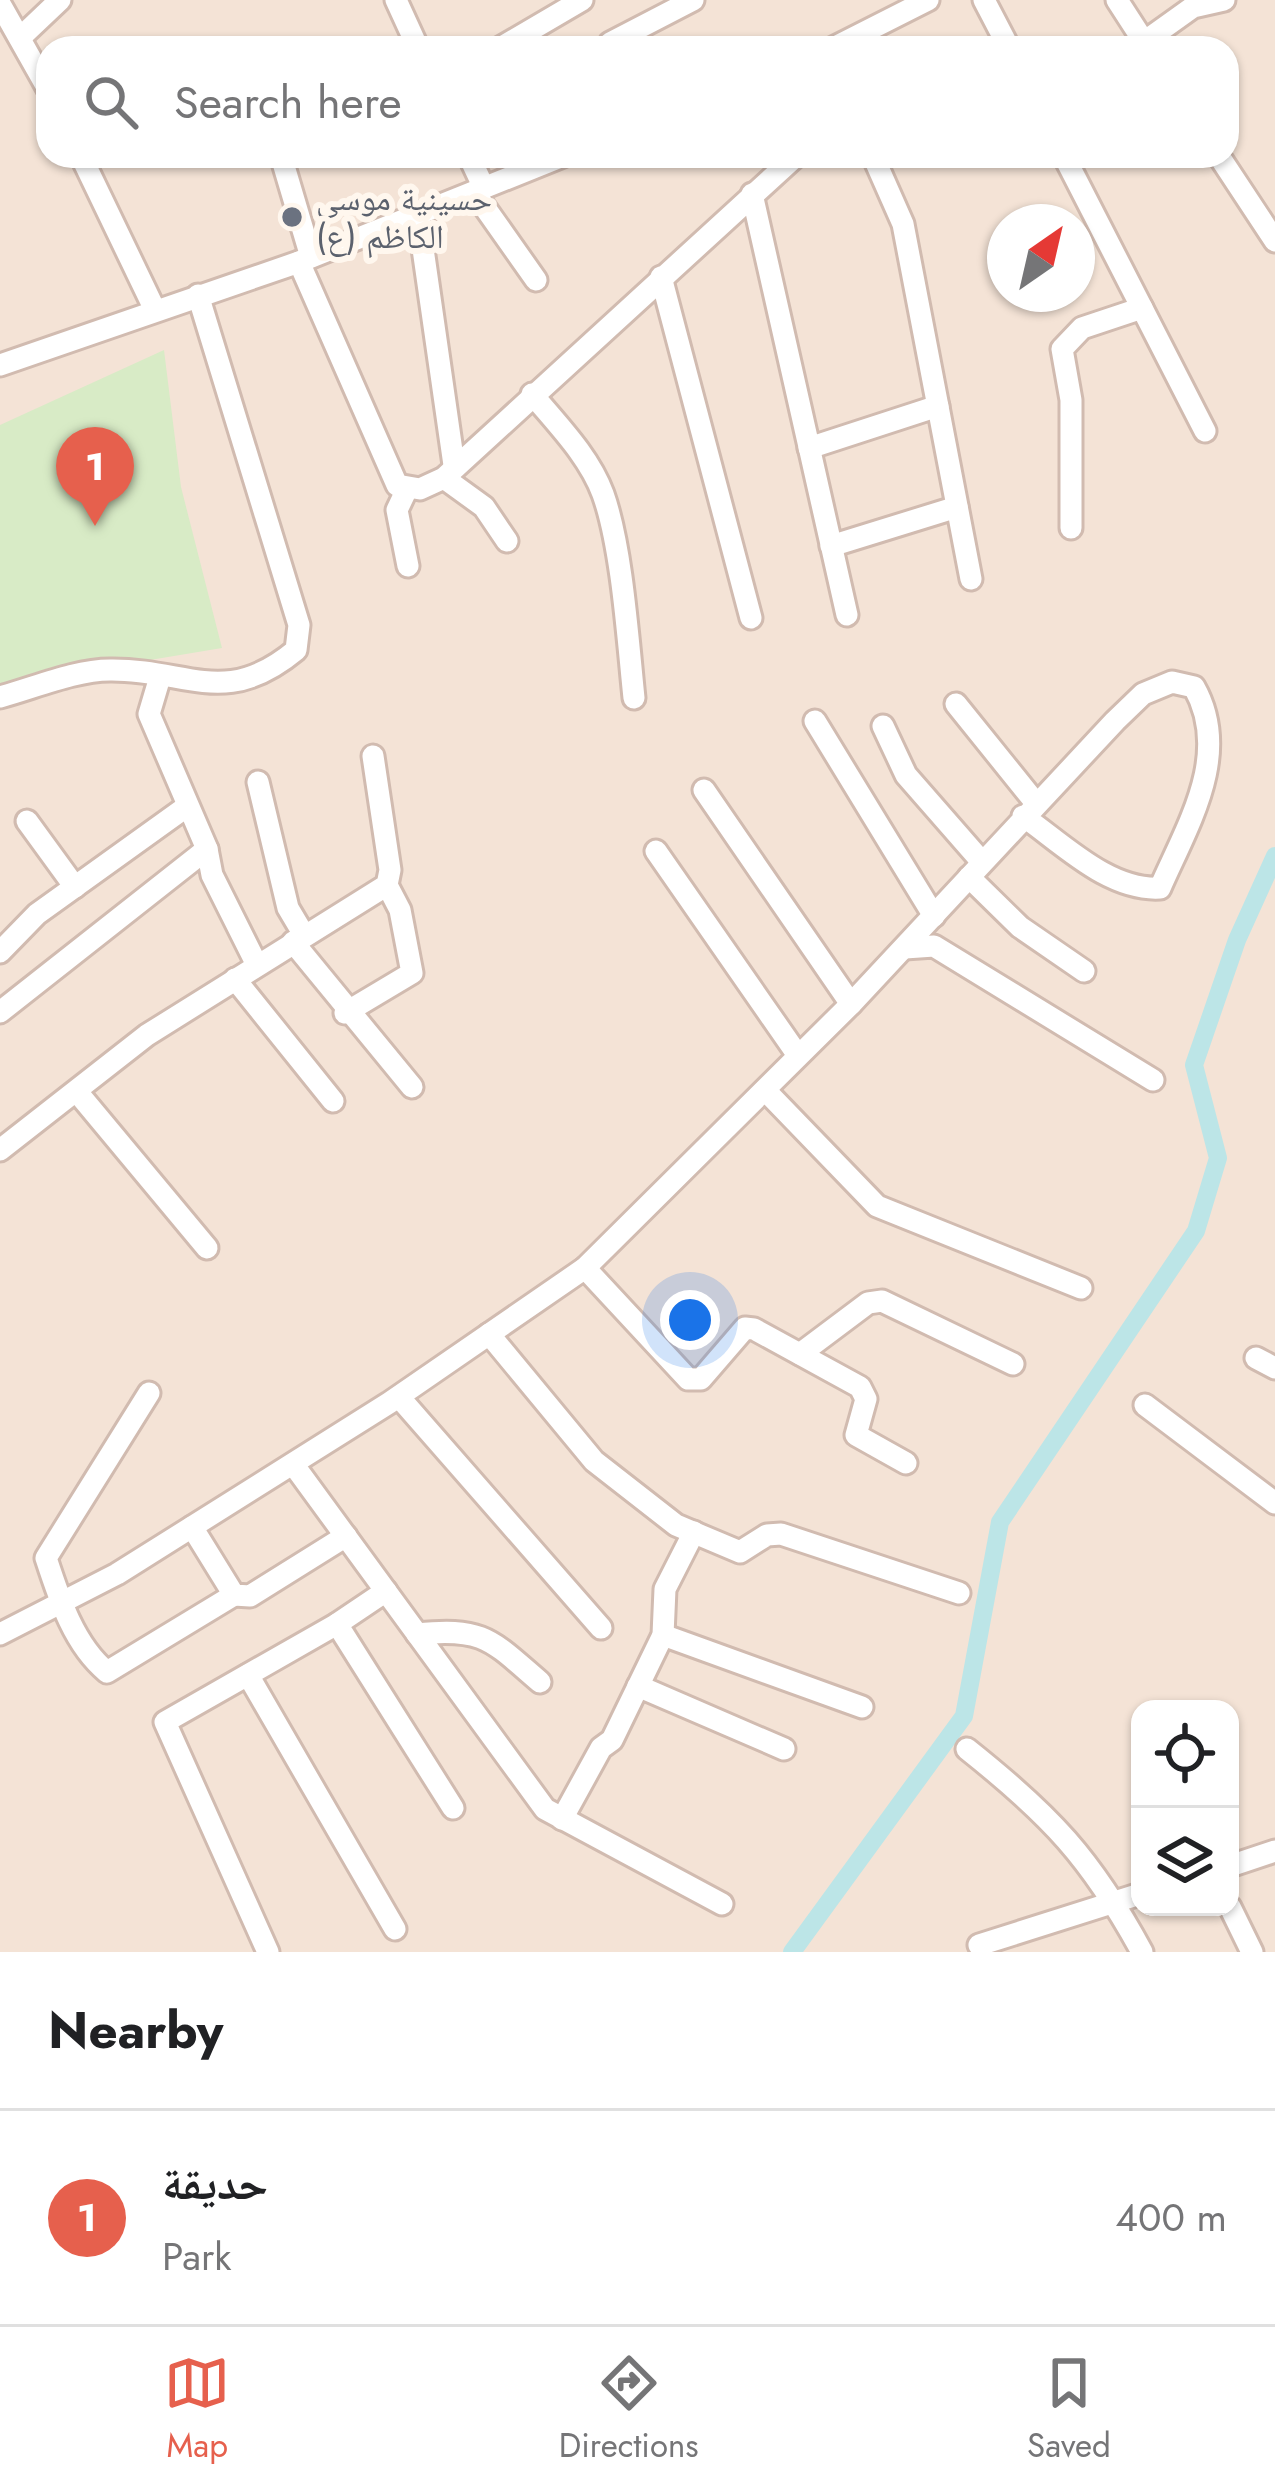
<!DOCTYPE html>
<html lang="en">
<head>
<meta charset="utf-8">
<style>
	:root { --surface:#fff; --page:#f6f6f6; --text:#202124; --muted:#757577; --line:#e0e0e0; --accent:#e6604d }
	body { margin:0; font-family:Jost,"Noto Naskh Arabic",sans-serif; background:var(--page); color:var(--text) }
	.controls { position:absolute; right:36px; bottom:36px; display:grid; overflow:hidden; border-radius:24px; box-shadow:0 3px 9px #0004 }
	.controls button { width:108px; height:108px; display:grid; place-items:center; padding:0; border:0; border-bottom:3px solid var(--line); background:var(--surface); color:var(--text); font:60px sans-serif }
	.compass { position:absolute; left:987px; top:204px; width:108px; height:108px; border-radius:50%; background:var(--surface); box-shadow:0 3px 9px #0004; rotate:34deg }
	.you { position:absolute; left:690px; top:1320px; width:42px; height:42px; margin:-30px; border:9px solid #fff; border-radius:50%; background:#1a73e8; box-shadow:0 0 0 18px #1a73e833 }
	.badge { display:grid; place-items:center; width:78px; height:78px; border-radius:50%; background:var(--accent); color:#fff; font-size:39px; font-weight:700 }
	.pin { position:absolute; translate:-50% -99px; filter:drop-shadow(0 3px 6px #0008) }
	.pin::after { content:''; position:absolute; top:63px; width:42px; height:36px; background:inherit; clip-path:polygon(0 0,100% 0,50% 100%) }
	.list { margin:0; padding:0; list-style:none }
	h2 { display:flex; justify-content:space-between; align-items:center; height:156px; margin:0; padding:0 48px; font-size:51px }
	h2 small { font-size:39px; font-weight:400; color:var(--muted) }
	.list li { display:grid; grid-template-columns:78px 1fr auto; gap:36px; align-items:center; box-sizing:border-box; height:216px; padding:0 48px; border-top:3px solid var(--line) }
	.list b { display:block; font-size:45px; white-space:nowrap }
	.list p { margin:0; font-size:39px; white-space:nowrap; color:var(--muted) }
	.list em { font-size:39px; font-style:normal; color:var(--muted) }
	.icon { flex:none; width:66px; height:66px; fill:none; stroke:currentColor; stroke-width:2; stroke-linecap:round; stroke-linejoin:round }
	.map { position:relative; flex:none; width:1275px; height:1952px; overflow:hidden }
	.search { position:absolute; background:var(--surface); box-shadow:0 3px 9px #0004; left:36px; right:36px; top:36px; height:132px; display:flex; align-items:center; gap:30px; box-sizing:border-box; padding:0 42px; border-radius:36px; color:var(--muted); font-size:45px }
	.sheet { height:372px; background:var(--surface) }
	nav { display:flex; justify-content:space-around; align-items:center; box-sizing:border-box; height:168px; border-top:3px solid var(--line); background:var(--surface); font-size:33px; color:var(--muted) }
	nav a { display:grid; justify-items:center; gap:6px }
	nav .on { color:var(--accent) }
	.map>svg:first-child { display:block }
	.residential { fill:#f4e3d6; fill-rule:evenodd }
	.green { fill:#d8ebc6 }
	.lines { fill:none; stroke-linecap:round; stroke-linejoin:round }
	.canal { stroke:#bce5e7; stroke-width:18 }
	.minor-casing { stroke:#d1bbb0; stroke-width:27 }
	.minor { stroke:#fff; stroke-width:21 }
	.worship-dot { fill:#6b7280; stroke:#fff7ee; stroke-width:4.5 }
	.labels { text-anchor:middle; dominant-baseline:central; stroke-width:12; stroke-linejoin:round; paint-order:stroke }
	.worship-label { font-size:33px; fill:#5b616d; stroke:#fff7ee; text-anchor:start }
</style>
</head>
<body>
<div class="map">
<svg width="1275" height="1952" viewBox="0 0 1275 1952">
	<rect width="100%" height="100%" fill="#fdf2e8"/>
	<path class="residential" d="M 0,0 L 1275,0 L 1275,1952 L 0,1952 ZM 48,48 L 1227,48 L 1227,156 L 48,156 ZM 1005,222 L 1077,222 L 1077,294 L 1005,294 ZM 1140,1709 L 1230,1709 L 1230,1907 L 1140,1907 Z"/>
	<polygon class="green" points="164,350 181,487 222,648 0,685 0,425"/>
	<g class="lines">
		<polyline class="canal" points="792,1952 964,1716 1000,1522 1196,1231 1218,1158 1194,1065 1237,940 1275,856"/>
		<defs>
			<g id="minor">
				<polyline points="396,0 418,48"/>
				<polyline points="984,0 1009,48"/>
				<polyline points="1117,0 1148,48"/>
				<polyline points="0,4 48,89"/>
				<polyline points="22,36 60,0"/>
				<polyline points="1144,42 1193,7 1224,0"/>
				<polyline points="610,43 693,0"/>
				<polyline points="500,48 582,0"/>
				<polyline points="833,48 928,0"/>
				<polyline points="81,156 154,308"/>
				<polyline points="281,156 311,257"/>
				<polyline points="469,156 484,188"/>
				<polyline points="873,156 903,224 971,579"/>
				<polyline points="1064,156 1205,431"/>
				<polyline points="1219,156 1275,241"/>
				<polyline points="474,192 536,280"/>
				<polyline points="752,194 847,615"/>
				<polyline points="418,214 454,465"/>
				<polyline points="299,262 397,485 420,489 444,478 796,156"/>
				<polyline points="661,277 751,618"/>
				<polyline points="0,365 299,262 563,156"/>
				<path d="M 532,394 C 557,424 589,456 603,494 C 622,547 628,641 634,698"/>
				<polyline points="809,448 938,406"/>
				<polyline points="444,478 484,507 507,541"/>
				<polyline points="406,491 397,510 408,566"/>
				<polyline points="1071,528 1071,400 1062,349 1082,328 1142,308"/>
				<polyline points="831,546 957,507"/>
				<polyline points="160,677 149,714 207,849 212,875 257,965"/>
				<path d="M 0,697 C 34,688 75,670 110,670 C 188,669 225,709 296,650 L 299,625 L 198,295"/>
				<polyline points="956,704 1035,802"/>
				<polyline points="815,721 934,916"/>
				<polyline points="883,726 906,775 982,862"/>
				<polyline points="258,782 288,908 304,935"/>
				<polyline points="704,790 851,1004"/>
				<polyline points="27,821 75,887"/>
				<polyline points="656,851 797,1054"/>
				<polyline points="969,877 1020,927 1084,971"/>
				<polyline points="293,942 412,1087"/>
				<polyline points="905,948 934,946 1153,1080"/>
				<polyline points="0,952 37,914 186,807"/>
				<polyline points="235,979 333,1101"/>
				<polyline points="0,1012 207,849"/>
				<polyline points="345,1013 412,973 400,910 387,885"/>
				<polyline points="765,1090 877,1206 1081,1288"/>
				<polyline points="78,1093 207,1248"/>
				<polyline points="0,1150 147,1035 387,885 390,870 373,756"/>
				<polyline points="585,1268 688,1379 701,1379 745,1328 754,1329 860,1387 866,1399 856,1435 906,1463"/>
				<polyline points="489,1334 594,1461 676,1525 740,1552 767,1535 781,1534 959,1593"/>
				<polyline points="800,1354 868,1303 882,1301 1013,1364"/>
				<polyline points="1256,1358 1275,1368"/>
				<path d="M 149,1393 L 46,1558 C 59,1598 74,1645 107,1672 L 234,1595"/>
				<polyline points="399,1397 601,1628"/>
				<polyline points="1145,1405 1275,1503"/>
				<polyline points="293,1464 545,1809 722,1904"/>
				<polyline points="192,1527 234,1595 250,1596 346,1536"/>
				<polyline points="386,1591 337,1624 453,1808"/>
				<path d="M 0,1634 L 117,1574 L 389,1403 L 585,1268 L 851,1004 L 1115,721 L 1143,694 L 1172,682 L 1194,687 C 1232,754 1188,824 1160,888 C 1109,891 1063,844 1023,816"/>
				<path d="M 417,1634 C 484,1627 491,1640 540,1682"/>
				<polyline points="663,1635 862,1707"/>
				<polyline points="248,1675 395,1929"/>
				<polyline points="638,1686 784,1749"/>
				<path d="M 967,1749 C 1050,1815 1091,1858 1142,1952"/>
				<polyline points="562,1819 601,1748 612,1740 663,1635 665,1589 694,1532"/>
				<polyline points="1230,1866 1275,1851"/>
				<polyline points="1230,1907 1252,1952"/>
				<polyline points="979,1945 1140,1894"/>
				<polyline points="268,1952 165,1722 337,1624"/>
			</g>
		</defs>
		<use href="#minor" class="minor-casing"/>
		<use href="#minor" class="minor"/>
	</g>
	<circle class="worship-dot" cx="292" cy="217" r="12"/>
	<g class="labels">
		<g class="worship-label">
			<text x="316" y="198">حسينية موسى<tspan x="316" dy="38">الكاظم (ع)</tspan></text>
		</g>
	</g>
</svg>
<div class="controls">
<button><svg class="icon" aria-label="locate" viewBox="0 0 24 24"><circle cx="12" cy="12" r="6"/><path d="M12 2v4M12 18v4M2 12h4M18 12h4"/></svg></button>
<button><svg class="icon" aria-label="layers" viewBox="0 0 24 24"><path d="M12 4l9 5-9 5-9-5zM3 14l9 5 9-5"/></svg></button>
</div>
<svg class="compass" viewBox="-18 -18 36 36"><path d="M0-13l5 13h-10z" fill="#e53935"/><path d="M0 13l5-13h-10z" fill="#757577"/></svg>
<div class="you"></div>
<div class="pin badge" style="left:95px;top:526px">1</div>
<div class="search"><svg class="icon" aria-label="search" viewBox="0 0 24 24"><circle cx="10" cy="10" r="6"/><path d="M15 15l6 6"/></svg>Search here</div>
</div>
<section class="sheet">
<h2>Nearby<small></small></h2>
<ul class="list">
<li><span class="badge">1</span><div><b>حديقة</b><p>Park</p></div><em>400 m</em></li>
</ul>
</section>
<nav>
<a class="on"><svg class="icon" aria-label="map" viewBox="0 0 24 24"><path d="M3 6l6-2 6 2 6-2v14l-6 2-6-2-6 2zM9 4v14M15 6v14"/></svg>Map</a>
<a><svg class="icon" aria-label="directions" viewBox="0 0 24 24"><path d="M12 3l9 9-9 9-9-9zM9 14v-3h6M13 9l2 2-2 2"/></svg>Directions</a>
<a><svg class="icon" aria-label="saved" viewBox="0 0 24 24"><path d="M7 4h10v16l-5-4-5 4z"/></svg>Saved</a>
</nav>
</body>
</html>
